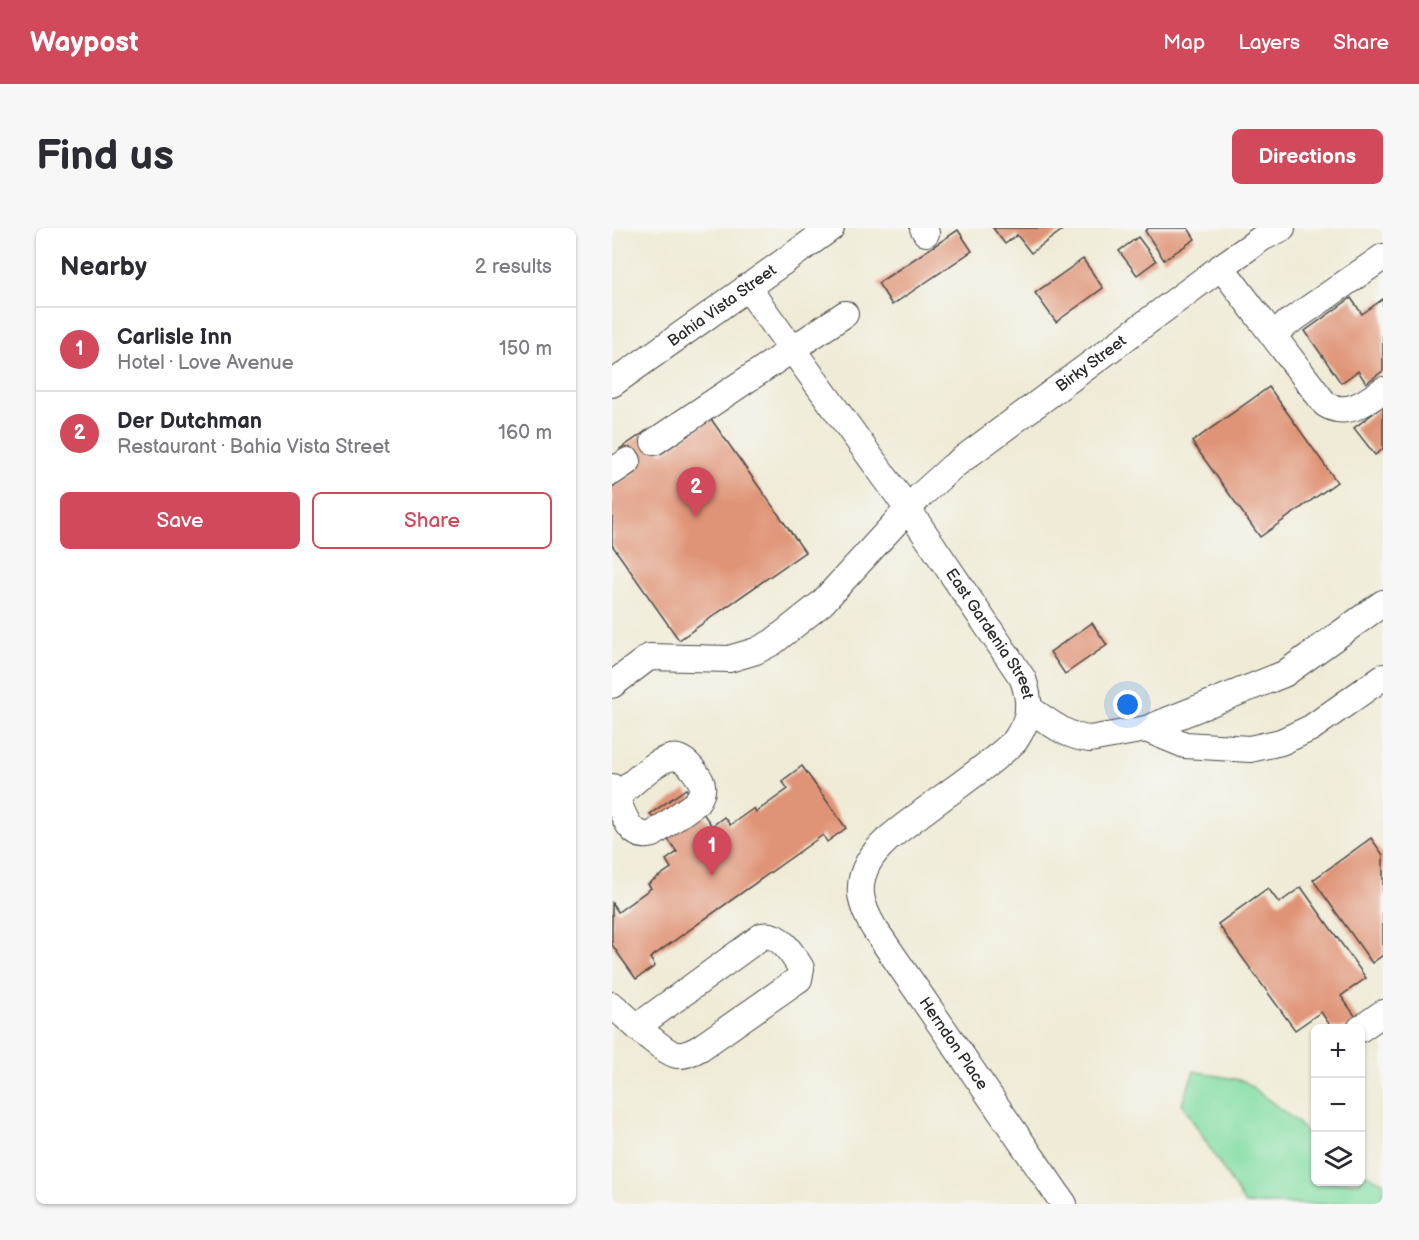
<!DOCTYPE html>
<html lang="en">
<head>
<meta charset="utf-8">
<style>
	:root { --surface:#fff; --page:#f7f7f7; --text:#2b2b33; --muted:#7c7c81; --line:#e1e1e2; --accent:#d1495b }
	body { margin:0; font-family:"Balsamiq Sans",sans-serif; background:var(--page); color:var(--text) }
	.controls { position:absolute; right:18px; bottom:18px; display:grid; overflow:hidden; border-radius:9px; box-shadow:0 2px 4px #0004 }
	.controls button { width:54px; height:54px; display:grid; place-items:center; padding:0; border:0; border-bottom:2px solid var(--line); background:var(--surface); color:var(--text); font:30px sans-serif }
	.you { position:absolute; left:516px; top:477px; width:21px; height:21px; margin:-15px; border:4px solid #fff; border-radius:50%; background:#1a73e8; box-shadow:0 0 0 9px #1a73e833 }
	.badge { display:grid; place-items:center; width:39px; height:39px; border-radius:50%; background:var(--accent); color:#fff; font-size:20px; font-weight:700 }
	.pin { position:absolute; translate:-50% -50px; filter:drop-shadow(0 2px 3px #0008) }
	.pin::after { content:''; position:absolute; top:32px; width:21px; height:18px; background:inherit; clip-path:polygon(0 0,100% 0,50% 100%) }
	.list { margin:0; padding:0; list-style:none }
	h2 { display:flex; justify-content:space-between; align-items:center; height:78px; margin:0; padding:0 24px; font-size:26px }
	h2 small { font-size:20px; font-weight:400; color:var(--muted) }
	.list li { display:grid; grid-template-columns:39px 1fr auto; gap:18px; align-items:center; box-sizing:border-box; height:84px; padding:0 24px; border-top:2px solid var(--line) }
	.list b { display:block; font-size:22px; white-space:nowrap }
	.list p { margin:0; font-size:20px; white-space:nowrap; color:var(--muted) }
	.list em { font-size:20px; font-style:normal; color:var(--muted) }
	.actions { display:flex; gap:12px; padding:18px 24px }
	.actions a { flex:1; padding:14px 0; border:2px solid var(--accent); border-radius:9px; text-align:center; font-size:21px; color:var(--accent) }
	.actions .main { background:var(--accent); color:#fff }
	.icon { flex:none; width:33px; height:33px; fill:none; stroke:currentColor; stroke-width:2; stroke-linecap:round; stroke-linejoin:round }
	.map { position:relative; flex:none; width:771px; height:976px; overflow:hidden; border-radius:9px }
	header { display:flex; align-items:center; gap:36px; box-sizing:border-box; height:84px; padding:0 30px; background:var(--accent); color:#fff }
	header strong { font-size:28px }
	nav { display:flex; gap:33px; margin-inline-start:auto; font-size:21px }
	.intro { display:flex; align-items:center; justify-content:space-between; box-sizing:border-box; height:144px; padding:0 36px }
	h1 { margin:0; font-size:42px }
	.button { padding:15px 27px; border-radius:9px; background:var(--accent); color:#fff; font-size:21px; font-weight:700 }
	main { display:flex; gap:36px; padding:0 36px }
	aside { flex:1; background:var(--surface); border-radius:9px; box-shadow:0 2px 4px #0004 }
	.map>svg:first-child { display:block }
	.green { fill:#84dea5; stroke:#588468; stroke-width:1.5 }
	.building { fill:#e09477 }
	.lines { fill:none; stroke-linecap:round; stroke-linejoin:round }
	.minor-casing { stroke:#494845; stroke-width:28 }
	.minor { stroke:#fff; stroke-width:26 }
	.labels { text-anchor:middle; dominant-baseline:central; stroke-width:5; stroke-linejoin:round; paint-order:stroke }
	.street-label { font-size:16px; fill:#2b2b2b; stroke:#f6f6f2 }
</style>
</head>
<body>
<header>
<strong>Waypost</strong>
<nav><a>Map</a><a>Layers</a><a>Share</a></nav>
</header>
<div class="intro"><h1>Find us</h1><a class="button">Directions</a></div>
<main>
<aside>
<h2>Nearby<small>2 results</small></h2>
<ul class="list">
<li><span class="badge">1</span><div><b>Carlisle Inn</b><p>Hotel · Love Avenue</p></div><em>150 m</em></li>
<li><span class="badge">2</span><div><b>Der Dutchman</b><p>Restaurant · Bahia Vista Street</p></div><em>160 m</em></li>
</ul>
<div class="actions"><a class="main">Save</a><a>Share</a></div>
</aside>
<div class="map">
<svg width="771" height="976" viewBox="0 0 771 976">
	<rect width="100%" height="100%" fill="#f6f6f2"/>
	<filter id="ink" filterUnits="userSpaceOnUse"><feTurbulence type="fractalNoise" baseFrequency=".0167" numOctaves="2"/><feDisplacementMap in="SourceGraphic" scale="12" xChannelSelector="R" yChannelSelector="G"/><feConvolveMatrix kernelMatrix="1 2 1 2 8 2 1 2 1" color-interpolation-filters="sRGB"/></filter>
	<filter id="wash" filterUnits="userSpaceOnUse"><feTurbulence type="fractalNoise" baseFrequency=".008" numOctaves="4" result="noise"/><feDisplacementMap in="SourceGraphic" scale="24" xChannelSelector="R" yChannelSelector="G"/><feGaussianBlur stdDeviation="1.35" result="paint"/><feColorMatrix in="noise" values="0 0 0 0 0 0 0 0 0 0 0 0 0 0 0 0 0 1.4 0 .05"/><feComposite in="paint" operator="in"/></filter>
	<g filter="url(#wash)">
		<rect width="100%" height="100%" fill="#f0ebd7"/>
		<polygon class="green" points="582,843 632,853 684,893 703,914 704,954 748,954 749,944 771,954 771,976 633,976 570,876"/>
		<g id="blocks">
			<g class="building">
				<polygon points="381,0 453,0 419,25 405,7 393,16"/>
				<polygon points="537,0 576,0 583,11 552,32 533,3"/>
				<polygon points="346,2 360,23 280,77 266,55"/>
				<polygon points="526,9 544,33 525,47 507,23"/>
				<polygon points="471,31 491,60 444,94 423,65"/>
				<polygon points="739,70 750,86 771,71 771,143 754,155 746,143 729,155 693,103"/>
				<polygon points="657,159 725,254 648,309 580,214"/>
				<polygon points="771,178 771,221 763,227 742,200"/>
				<polygon points="99,191 193,324 67,412 0,317 0,260 24,244 8,221 34,203 50,225"/>
				<polygon points="480,395 495,417 453,446 438,424"/>
				<polygon points="190,538 234,600 215,614 211,607 38,730 43,738 24,751 0,717 0,675 6,684 39,660 36,656 59,640 54,632 65,624 38,586 74,561 100,598 112,589 118,597 142,580 144,584 176,561 170,553"/>
				<polygon points="759,610 771,627 771,727 760,735 701,652"/>
				<polygon points="689,659 754,750 729,768 746,792 734,800 720,800 709,784 683,802 606,696 656,660 667,675"/>
			</g>
		</g>
	</g>
	<g filter="url(#ink)">
		<use href="#blocks" fill-opacity="0" stroke="#494845" stroke-width="1.5"/>
		<g class="lines">
			<defs>
				<g id="minor">
					<polyline points="311,0 314,5"/>
					<path d="M 609,39 L 713,176 C 734,190 754,174 771,162"/>
					<path id="s1" d="M 135,59 L 296,281 L 411,451 C 420,478 418,490 403,513 C 374,540 338,563 307,587 C 290,600 267,615 256,635 C 243,659 249,678 262,700 L 452,976"/>
					<polyline points="660,106 771,29"/>
					<path id="s2" d="M 0,156 L 219,0"/>
					<polyline points="42,214 233,86"/>
					<polyline points="0,244 16,233"/>
					<path id="s3" d="M 0,457 L 37,429 L 117,431 L 144,423 L 161,414 L 210,375 L 308,268 L 340,239 L 609,39 L 650,10 L 670,0"/>
					<path d="M 416,480 C 436,493 454,509 478,511 L 534,501 L 672,446 L 771,375"/>
					<polyline points="534,501 573,517 638,521 669,514 699,500 771,449"/>
					<path d="M 0,559 C 9,576 14,614 41,606 L 84,575 C 90,567 93,559 87,550 C 82,542 75,533 66,530 C 48,525 14,562 0,573"/>
					<path d="M 0,777 C 13,787 51,825 65,827 C 73,828 81,824 88,820 L 181,755 L 187,751 L 189,740 C 181,727 168,704 150,708 L 26,798"/>
					<polyline points="748,801 771,785"/>
				</g>
			</defs>
			<use href="#minor" class="minor-casing"/>
			<use href="#minor" class="minor"/>
		</g>
	</g>
	<g class="labels">
		<g class="street-label">
			<text stroke="none"><textPath href="#s2" startOffset="135">Bahia Vista Street</textPath></text>
			<text stroke="none"><textPath href="#s3" startOffset="598">Birky Street</textPath></text>
			<text stroke="none"><textPath href="#s1" startOffset="424">East Gardenia Street</textPath></text>
			<text stroke="none"><textPath href="#s1" startOffset="946">Herndon Place</textPath></text>
		</g>
	</g>
</svg>
<div class="controls">
<button>+</button>
<button>−</button>
<button><svg class="icon" aria-label="layers" viewBox="0 0 24 24"><path d="M12 4l9 5-9 5-9-5zM3 14l9 5 9-5"/></svg></button>
</div>
<div class="you"></div>
<div class="pin badge" style="left:100px;top:648px">1</div>
<div class="pin badge" style="left:84px;top:289px">2</div>
</div>
</main>
</body>
</html>
